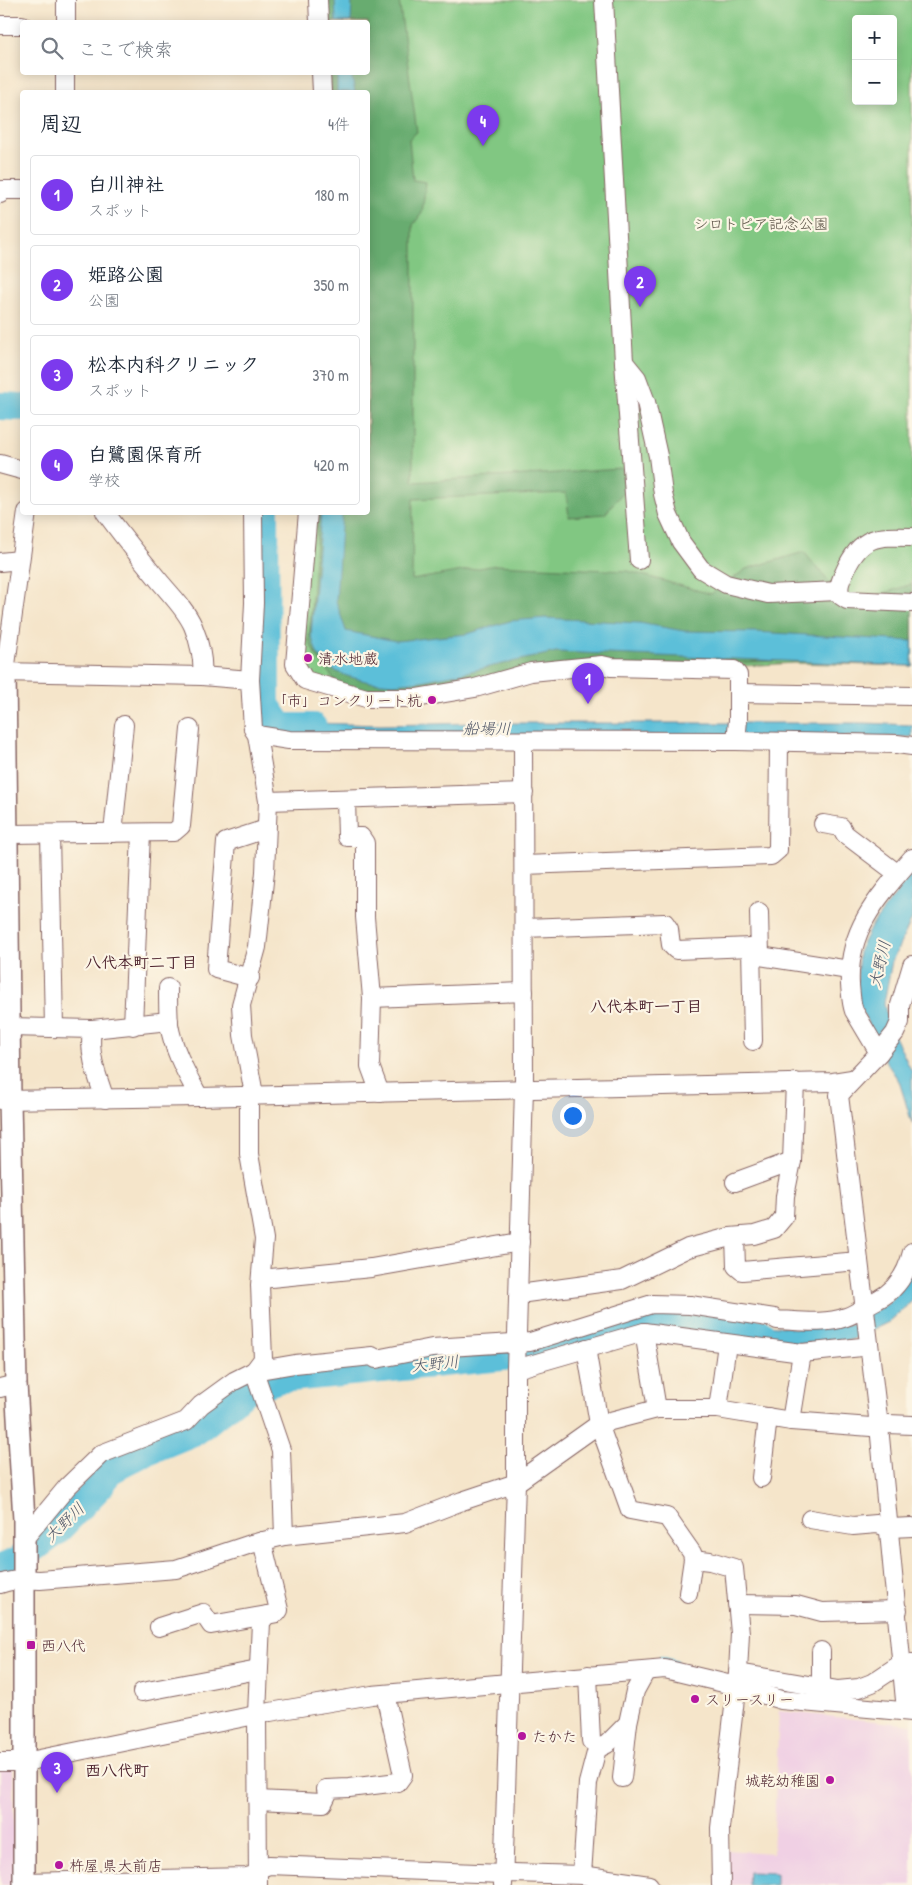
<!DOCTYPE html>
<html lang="ja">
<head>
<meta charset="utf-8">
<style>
	:root { --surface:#fff; --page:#f6f6f7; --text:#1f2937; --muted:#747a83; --line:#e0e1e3; --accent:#7c3aed }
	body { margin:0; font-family:"Patrick Hand","Klee One",sans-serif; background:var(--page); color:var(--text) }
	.controls { position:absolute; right:15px; top:15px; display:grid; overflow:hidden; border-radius:5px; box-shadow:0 2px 12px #0003 }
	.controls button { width:45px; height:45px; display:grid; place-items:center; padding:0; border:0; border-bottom:1px solid var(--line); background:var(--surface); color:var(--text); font:25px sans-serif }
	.you { position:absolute; left:572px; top:1115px; width:18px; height:18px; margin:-12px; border:4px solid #fff; border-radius:50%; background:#1a73e8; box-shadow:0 0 0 8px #1a73e833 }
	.badge { display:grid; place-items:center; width:32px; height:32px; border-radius:50%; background:var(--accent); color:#fff; font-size:16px; font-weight:700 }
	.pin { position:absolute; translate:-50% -41px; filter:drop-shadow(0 1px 2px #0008) }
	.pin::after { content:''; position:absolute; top:26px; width:18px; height:15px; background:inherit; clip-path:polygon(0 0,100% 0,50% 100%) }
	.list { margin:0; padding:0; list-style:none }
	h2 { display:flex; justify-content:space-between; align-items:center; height:65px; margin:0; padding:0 20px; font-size:21px }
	h2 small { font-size:16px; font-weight:400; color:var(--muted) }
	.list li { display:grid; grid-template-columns:32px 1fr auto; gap:15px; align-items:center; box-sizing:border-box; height:80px; margin:0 10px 10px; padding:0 10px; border:1px solid var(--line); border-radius:5px }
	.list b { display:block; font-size:19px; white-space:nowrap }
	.list p { margin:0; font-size:16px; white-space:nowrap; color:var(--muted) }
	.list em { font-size:16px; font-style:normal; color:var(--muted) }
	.icon { flex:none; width:28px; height:28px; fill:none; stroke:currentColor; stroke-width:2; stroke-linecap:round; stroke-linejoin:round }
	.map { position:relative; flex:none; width:912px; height:1885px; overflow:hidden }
	.search { position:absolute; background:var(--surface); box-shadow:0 2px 12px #0003; left:20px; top:20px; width:350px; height:55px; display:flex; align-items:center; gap:12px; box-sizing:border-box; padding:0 18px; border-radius:5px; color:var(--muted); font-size:19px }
	.panel { position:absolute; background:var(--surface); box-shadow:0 2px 12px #0003; left:20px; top:90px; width:350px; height:425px; border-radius:5px }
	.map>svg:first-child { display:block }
	.built { fill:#f0d0e4 }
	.green { fill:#81c782; stroke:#667356; fill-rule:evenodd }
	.forest { fill:#68ac70; stroke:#59664e }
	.water { fill:#5bbfd9; stroke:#526f82 }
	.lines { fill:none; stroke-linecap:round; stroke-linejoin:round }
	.stream { stroke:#5bbfd9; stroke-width:4.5 }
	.river { stroke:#5bbfd9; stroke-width:28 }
	.minor-casing { stroke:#866463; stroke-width:20 }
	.tertiary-casing { stroke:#866463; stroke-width:24 }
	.minor { stroke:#fff; stroke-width:18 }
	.tertiary { stroke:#fff; stroke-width:21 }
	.poi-dot { fill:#b5179e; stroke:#fcf5e5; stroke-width:2 }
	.labels { text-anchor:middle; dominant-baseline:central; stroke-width:4.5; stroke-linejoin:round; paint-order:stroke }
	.park-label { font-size:15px; fill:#5a5145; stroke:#fcf5e5 }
	.poi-label { font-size:15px; fill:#4a1f2b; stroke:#fcf5e5; text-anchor:start }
	.water-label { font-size:16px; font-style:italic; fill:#505768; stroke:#fcf5e5 }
	.neighbourhood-label { font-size:16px; font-weight:bold; fill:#4a1f2b; stroke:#fcf5e5 }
</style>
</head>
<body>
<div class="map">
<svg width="912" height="1885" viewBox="0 0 912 1885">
	<rect width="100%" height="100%" fill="#fcf5e5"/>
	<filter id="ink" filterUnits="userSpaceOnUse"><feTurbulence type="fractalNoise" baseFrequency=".02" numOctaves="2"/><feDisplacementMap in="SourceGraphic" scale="10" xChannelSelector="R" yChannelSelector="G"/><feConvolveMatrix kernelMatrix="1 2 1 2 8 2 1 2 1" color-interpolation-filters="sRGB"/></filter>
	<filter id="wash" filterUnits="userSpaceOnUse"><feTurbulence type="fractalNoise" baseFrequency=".0096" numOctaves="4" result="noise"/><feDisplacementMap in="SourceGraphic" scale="20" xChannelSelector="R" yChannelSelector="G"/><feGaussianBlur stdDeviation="1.12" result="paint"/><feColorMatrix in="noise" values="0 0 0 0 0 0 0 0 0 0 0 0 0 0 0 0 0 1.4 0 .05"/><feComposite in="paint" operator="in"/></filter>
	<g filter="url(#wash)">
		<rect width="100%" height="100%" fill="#f5e5ca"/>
		<g class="built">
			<polygon points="779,1711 912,1725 912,1885 725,1885 724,1850 773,1853"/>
			<polygon points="0,1765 13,1765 14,1885 0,1885"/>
		</g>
		<path class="green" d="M 324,0 L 912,0 L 912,666 L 794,663 L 742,666 L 621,664 L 403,694 L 309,676 L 297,658 L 311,513 L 368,512 L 368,92 L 327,92 L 327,73 L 368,72 L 368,22 L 326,22 ZM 856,19 L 893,19 L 893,101 L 856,101 Z"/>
		<polygon class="forest" points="330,0 399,0 417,132 409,139 413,180 426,182 422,213 413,225 413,482 622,469 624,491 605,514 569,517 566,493 413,499 412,580 496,565 628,571 711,594 746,569 804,552 848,605 912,584 912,657 892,655 511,674 395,694 341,689 315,654 309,641 318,513 368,512 368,92 332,92 332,73 368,72 368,22 331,22"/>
		<g class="water">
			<polygon points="335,0 352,0 351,22 336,22"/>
			<polygon points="337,73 351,73 355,92 337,92"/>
			<polygon points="321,513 342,513 336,601 346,631 396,641 467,634 510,621 545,618 640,623 684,631 756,632 912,641 912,666 556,652 467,672 421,681 394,684 369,682 347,676 329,668 317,653 311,635"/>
			<polygon points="282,722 380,725 478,723 864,723 912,725 912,737 284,733 263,723"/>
			<polygon points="912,873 912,919 892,961 884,1003 888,1022 912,1072 912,1123 899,1081 886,1062 856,998 859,950 872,925"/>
			<polygon points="912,1268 912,1301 889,1322 851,1340 799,1344 725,1334 721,1319 801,1329 850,1324 886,1305 900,1290"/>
			<polygon points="749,1872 776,1873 776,1885 748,1885"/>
		</g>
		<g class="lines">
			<polyline class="stream" points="661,1658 677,1663"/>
			<g class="river">
				<polyline points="0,406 22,407"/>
				<polyline points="265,512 266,705 281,727 313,727"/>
				<polyline points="0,1569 17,1561 55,1533 102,1484 108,1472 145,1452 196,1431 247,1390 280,1379 523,1355 587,1338 642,1319 669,1317 761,1333"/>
			</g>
		</g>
	</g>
	<g filter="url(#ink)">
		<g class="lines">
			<defs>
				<g id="minor">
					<polyline points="66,0 66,22"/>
					<polyline points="318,0 319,22"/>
					<polyline points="604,0 624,362 639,560"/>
					<polyline points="0,25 22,25"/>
					<polyline points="321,72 322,92"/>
					<polyline points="65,92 65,72"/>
					<polyline points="0,194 2,190 22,190"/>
					<polyline points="624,362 637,378 646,402 658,456 663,494 668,514 681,542 701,569 726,584 768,594 839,591"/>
					<polyline points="0,464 22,470"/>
					<path d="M 105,512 C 123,537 142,560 161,583 C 172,596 186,610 193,626 C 199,640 204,661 202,676"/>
					<polyline points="308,512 295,664 305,680 366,698 416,698 475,688 531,672 602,665 611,667 734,670 738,675 738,720 736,741"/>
					<path d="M 912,537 C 877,536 861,535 845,571 C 841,580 837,587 841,596 L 847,600 L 912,603"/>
					<polyline points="0,562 20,560"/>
					<polyline points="0,672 202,676 250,680 253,729 257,735 268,801 265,872 257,947 241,1005 243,1035 253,1089 249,1101 249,1154 264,1239 260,1285 263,1359 254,1371 281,1450 284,1536"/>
					<polyline points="5,672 27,512"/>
					<polyline points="250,680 254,603 253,512"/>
					<polyline points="738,693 912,696"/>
					<polyline points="257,735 289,740 736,741 897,744 912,746"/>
					<polyline points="346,799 347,837 361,837 365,843 365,917 372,998 370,1066 380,1093"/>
					<polyline points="268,801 524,793"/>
					<polyline points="823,824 841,827 845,834 898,874"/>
					<polyline points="113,833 124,725"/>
					<polyline points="7,834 174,832 181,826 190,729"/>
					<polyline points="50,834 54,1028"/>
					<polyline points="524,865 771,856 778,850 779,742"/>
					<polyline points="759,912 760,956"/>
					<polyline points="524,928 665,923 669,929 671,945 676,950 751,947 760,956 849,970"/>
					<polyline points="751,947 753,1041"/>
					<polyline points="250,978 216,969 226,842 266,829"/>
					<path d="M 168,988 C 168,1000 168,1012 169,1024 C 173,1050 187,1074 199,1097"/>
					<polyline points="372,998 524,992"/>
					<polyline points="133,1026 141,833"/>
					<polyline points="10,1027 92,1029 169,1021"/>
					<path d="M 92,1029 C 88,1053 97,1076 105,1099"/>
					<path d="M 879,1053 L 854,1011 C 851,1003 851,994 850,985 C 847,930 878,897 912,858"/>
					<polyline points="0,1100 199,1097 833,1082 852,1079"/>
					<polyline points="735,1182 792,1161"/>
					<polyline points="735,1237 736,1266 742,1271 859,1261"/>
					<polyline points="261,1279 371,1268 520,1242"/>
					<polyline points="519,1294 622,1280 688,1248 730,1237 754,1235 774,1229 784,1217 785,1196 792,1161 795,1082"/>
					<polyline points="644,1332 657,1409"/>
					<polyline points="586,1348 599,1424 630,1510 667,1517 692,1553 693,1559 688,1593"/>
					<polyline points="516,1369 644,1332 802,1353 862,1347 869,1345"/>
					<polyline points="0,1388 16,1384"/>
					<polyline points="718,1409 727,1344"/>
					<polyline points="791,1421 802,1353"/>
					<polyline points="761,1478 768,1417"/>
					<polyline points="810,1519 853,1526 877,1524 890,1528 912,1527"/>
					<path d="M 24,1539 L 67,1487 L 101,1454 L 186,1421 L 201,1405 L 234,1381 L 254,1371 L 295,1364 L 372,1356 L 376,1359 L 432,1348 L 530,1342 L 652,1304 L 690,1305 L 774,1318 L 777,1320 C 800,1321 824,1325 846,1317 C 858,1313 866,1305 877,1300 C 897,1290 907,1273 912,1252"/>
					<polyline points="693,1559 710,1561 734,1568 740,1633 738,1673 720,1828 721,1885"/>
					<path d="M 0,1584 C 14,1579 26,1579 40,1580 L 176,1569 L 251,1544 L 284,1536 L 405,1523 L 462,1501 L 516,1483 L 599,1424 L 657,1409 L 718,1409 L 791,1421 L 871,1427 L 888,1424 L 912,1425"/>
					<polyline points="737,1604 796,1605 822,1612 898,1610"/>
					<polyline points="159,1627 203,1613 211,1625 267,1615"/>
					<polyline points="738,1673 838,1690 859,1688 872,1683 896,1667 912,1663"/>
					<polyline points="588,1675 591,1741"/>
					<polyline points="142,1692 258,1670"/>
					<polyline points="821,1698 821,1651"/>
					<polyline points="906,1711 879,1426 839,1095 879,1053 895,1033 900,1022 900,1005 912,965"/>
					<polyline points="0,1762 25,1762 270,1712 372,1695 665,1669 736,1686 781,1700 912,1712"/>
					<polyline points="622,1778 628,1723"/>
					<polyline points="257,1800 323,1803 327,1795 326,1789 349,1788 398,1782 403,1775 385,1694"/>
					<polyline points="258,1869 269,1865 503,1874 512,1873 582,1875 649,1885"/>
					<polyline points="582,1875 588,1783 597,1749 607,1744 628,1723 635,1691 646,1671"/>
					<polyline points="24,1882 247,1877 258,1874"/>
					<polyline points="258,1885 257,1714 261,1622 267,1615 277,1613 279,1610 262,1541"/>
					<polyline points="503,1885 516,1483 516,1369 524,1088 523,741"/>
				</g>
				<polyline id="tertiary" points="5,672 10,1100 16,1384 24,1520 24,1885"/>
			</defs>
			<use href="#minor" class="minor-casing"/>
			<use href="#tertiary" class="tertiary-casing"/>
			<use href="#minor" class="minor"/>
			<use href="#tertiary" class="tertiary"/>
		</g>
	</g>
	<g class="poi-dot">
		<circle cx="308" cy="658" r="5"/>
		<circle cx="432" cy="700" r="5"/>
		<rect x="26" y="1640" width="10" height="10" rx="2.5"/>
		<circle cx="695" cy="1699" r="5"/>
		<circle cx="522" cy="1736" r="5"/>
		<circle cx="830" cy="1780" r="5"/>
		<circle cx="59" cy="1865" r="5"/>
	</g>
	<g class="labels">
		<g class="park-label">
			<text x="761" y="223">シロトピア記念公園</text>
		</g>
		<g class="poi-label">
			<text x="318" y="658">清水地蔵</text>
			<text x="422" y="700" text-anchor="end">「市」コンクリート杭</text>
			<text x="41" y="1645">西八代</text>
			<text x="705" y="1699">スリースリー</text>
			<text x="532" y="1736">たかた</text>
			<text x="820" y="1780" text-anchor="end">城乾幼稚園</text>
			<text x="69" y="1865">杵屋 県大前店</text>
		</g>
		<g class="water-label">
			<text x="487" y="728">船場川</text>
			<text transform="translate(879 964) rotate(-77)">大野川</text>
			<text transform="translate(435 1363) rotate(-6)">大野川</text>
			<text transform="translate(64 1522) rotate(-44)">大野川</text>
		</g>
		<g class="neighbourhood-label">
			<text x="141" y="962">八代本町二丁目</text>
			<text x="646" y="1006">八代本町一丁目</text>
			<text x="117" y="1770">西八代町</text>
		</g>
	</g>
</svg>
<div class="controls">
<button>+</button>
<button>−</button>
</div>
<div class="you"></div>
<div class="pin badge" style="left:588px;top:704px">1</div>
<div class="pin badge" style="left:640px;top:307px">2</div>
<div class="pin badge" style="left:57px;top:1793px">3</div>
<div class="pin badge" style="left:483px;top:146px">4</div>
<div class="search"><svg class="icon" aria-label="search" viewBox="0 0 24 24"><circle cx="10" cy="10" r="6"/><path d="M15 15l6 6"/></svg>ここで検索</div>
<section class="panel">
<h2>周辺<small>4件</small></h2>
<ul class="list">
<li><span class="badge">1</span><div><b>白川神社</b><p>スポット</p></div><em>180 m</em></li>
<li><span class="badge">2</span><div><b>姫路公園</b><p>公園</p></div><em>350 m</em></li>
<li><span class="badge">3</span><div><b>松本内科クリニック</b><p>スポット</p></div><em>370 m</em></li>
<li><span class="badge">4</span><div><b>白鷺園保育所</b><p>学校</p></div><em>420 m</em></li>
</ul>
</section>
</div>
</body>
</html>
